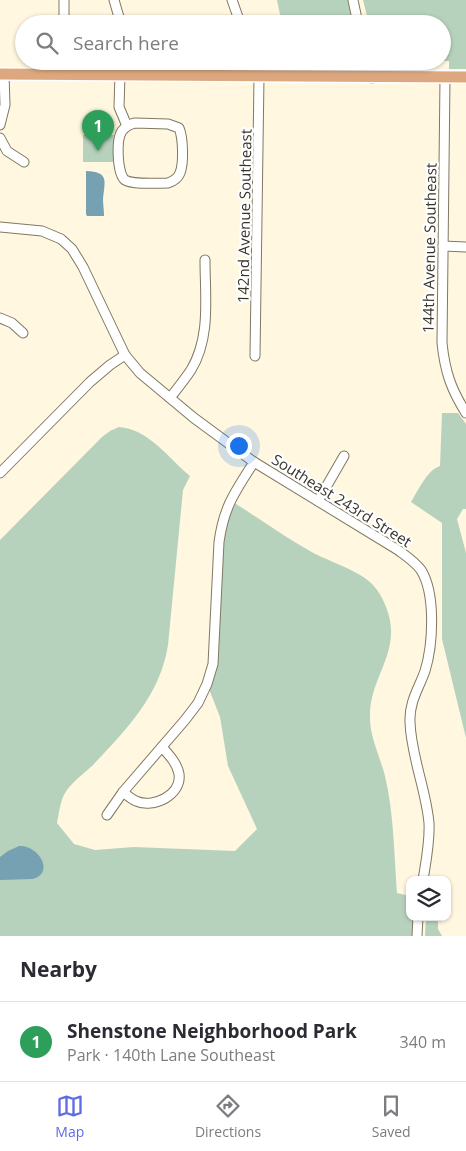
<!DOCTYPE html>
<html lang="en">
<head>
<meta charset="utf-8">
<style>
	:root { --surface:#fff; --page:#f7f7f7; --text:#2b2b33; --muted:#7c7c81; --line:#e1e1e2; --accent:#5e6be3 }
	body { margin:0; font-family:"Open Sans",sans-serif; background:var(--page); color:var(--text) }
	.controls { position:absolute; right:15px; bottom:15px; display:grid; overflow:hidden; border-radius:10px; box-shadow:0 1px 4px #0004 }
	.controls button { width:45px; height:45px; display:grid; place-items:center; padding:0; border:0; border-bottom:1px solid var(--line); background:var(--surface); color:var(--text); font:25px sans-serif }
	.you { position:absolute; left:238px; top:445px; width:18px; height:18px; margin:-12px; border:4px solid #fff; border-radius:50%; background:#1a73e8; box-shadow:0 0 0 8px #1a73e833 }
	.badge { display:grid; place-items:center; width:32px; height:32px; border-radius:50%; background:var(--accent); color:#fff; font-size:16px; font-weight:700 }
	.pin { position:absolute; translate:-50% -41px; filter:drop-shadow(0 1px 2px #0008) }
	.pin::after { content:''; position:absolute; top:26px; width:18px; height:15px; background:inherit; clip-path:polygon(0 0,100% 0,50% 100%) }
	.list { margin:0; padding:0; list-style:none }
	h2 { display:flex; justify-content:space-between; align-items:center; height:65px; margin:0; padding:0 20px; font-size:21px }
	h2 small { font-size:16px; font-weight:400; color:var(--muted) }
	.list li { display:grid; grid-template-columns:32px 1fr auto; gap:15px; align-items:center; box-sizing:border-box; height:80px; padding:0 20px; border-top:1px solid var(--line) }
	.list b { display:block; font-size:19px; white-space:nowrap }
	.list p { margin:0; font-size:16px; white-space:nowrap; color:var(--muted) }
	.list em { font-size:16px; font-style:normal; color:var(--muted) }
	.icon { flex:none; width:28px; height:28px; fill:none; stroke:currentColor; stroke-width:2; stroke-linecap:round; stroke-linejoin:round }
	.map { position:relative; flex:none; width:466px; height:936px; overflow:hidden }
	.search { position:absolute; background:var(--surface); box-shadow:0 1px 4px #0004; left:15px; right:15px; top:15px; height:55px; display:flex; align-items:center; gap:12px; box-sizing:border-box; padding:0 18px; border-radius:28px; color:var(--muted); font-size:19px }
	.sheet { height:145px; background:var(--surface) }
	nav { display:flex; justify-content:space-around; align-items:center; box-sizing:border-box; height:70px; border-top:1px solid var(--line); background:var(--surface); font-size:14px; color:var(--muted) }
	nav a { display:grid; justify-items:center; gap:2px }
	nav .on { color:var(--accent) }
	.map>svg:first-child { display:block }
	.green { fill:#b7d2bc }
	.water { fill:#76a1b3 }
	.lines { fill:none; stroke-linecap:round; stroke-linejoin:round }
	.minor-casing { stroke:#7f7863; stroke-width:11 }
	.major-casing { stroke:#fff; stroke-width:14 }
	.minor { stroke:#fff; stroke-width:9 }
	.major { stroke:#dda87f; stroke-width:11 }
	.labels { text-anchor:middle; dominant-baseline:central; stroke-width:4.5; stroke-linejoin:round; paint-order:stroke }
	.street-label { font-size:15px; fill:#37342b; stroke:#fff }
</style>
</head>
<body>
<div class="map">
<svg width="466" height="936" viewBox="0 0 466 936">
	<rect width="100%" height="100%" fill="#fff7df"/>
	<g class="green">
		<polygon points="277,0 348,0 354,24 282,24"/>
		<polygon points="363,0 466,0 466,69 449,69 449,61 442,61 442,24 369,24"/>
		<polygon points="290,61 364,61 366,71 293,72"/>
		<polygon points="83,135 114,135 113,162 83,162"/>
		<path d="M 442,413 L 458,413 L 466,424 L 466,509 L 463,509 L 457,519 L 466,553 L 466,738 L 442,639 L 442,523 L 411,502 C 418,491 427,470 440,466 Z"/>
		<path d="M 119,427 C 149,429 168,458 190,476 L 183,490 L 168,645 C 160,696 126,730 92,766 C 83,774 71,783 65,793 C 60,801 59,814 57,823 L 74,844 L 95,850 L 134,847 L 235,851 L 257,829 L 228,766 L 220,717 L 207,684 L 219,542 L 230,500 C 257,517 283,536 310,551 C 327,561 361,571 373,585 C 384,597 392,618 391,634 C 390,664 369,685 370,718 C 370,737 380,757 385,776 C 394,814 394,854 397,893 L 410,896 L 410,917 L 418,917 L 417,936 L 0,936 L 0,540 L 102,437 L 110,431 Z"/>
		<polygon points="426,917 438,917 438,929 442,936 425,936"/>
	</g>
	<g class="water">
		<path d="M 86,171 C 109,172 105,180 103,199 C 103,204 104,210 104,216 L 87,216 L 86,214 Z"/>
		<path d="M 19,846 C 37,844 56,872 33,879 L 0,880 L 0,857 L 8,851 Z"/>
	</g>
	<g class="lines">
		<defs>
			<g id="minor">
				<polyline points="114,0 121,24"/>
				<polyline points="232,0 238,17 237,24"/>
				<polyline points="353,0 358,24"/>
				<polyline points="64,24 64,0"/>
				<polyline points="369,61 372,78"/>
				<polyline points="63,74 63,61"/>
				<polyline points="120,75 119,107 127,126"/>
				<path d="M 445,78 L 442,343 C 445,372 451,389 466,413"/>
				<path d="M 135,123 L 168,124 L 179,128 C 183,137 184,163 180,173 C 178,178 174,181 168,183 C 158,183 133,185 125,180 C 117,174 116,139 122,131 C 125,127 130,124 135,123 Z"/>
				<polyline points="0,125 5,105 4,74"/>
				<polyline points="0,138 7,151 24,162"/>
				<path d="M 0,227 L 42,231 L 61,239 L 72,249 L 83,267 L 125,355 L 140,373 L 194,418 L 254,462 L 398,550 C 406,556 415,562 421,570 C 436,594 433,645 425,671 C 419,688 409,702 410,722 C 411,756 426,789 429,823 C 430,842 426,861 423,880"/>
				<polyline points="443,246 466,247"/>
				<polyline points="0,318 12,323 23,333"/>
				<polyline points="255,356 259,77"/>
				<path d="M 170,398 C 177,389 185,379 191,370 C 211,337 205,297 205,260"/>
				<polyline points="0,473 90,382 110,365 125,355"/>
				<polyline points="318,501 344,456"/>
				<path d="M 123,792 C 127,795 131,799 136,801 C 153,809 182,795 179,774 C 177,763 169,755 162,747"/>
				<path d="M 107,815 L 123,792 L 185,720 L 198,703 L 207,684 L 213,664 L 219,542 C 224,506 235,492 254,462"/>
				<polyline points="417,936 418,917"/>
			</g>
			<polyline id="major" points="0,74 466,77"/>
		</defs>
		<use href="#minor" class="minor-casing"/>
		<use href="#major" class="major-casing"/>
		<use href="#minor" class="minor"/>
		<use href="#major" class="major"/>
	</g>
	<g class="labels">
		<g class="street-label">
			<text transform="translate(244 216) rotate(-89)">142nd Avenue Southeast</text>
			<text transform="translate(429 248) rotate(-89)">144th Avenue Southeast</text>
			<text transform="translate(342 500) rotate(32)">Southeast 243rd Street</text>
		</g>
	</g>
</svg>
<div class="controls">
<button><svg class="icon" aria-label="layers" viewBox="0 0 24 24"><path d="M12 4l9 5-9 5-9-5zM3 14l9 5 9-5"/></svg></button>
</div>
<div class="you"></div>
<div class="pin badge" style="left:98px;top:151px;background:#2e9e5b">1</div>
<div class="search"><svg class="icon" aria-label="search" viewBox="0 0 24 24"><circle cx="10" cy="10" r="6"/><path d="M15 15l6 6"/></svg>Search here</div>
</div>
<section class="sheet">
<h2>Nearby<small></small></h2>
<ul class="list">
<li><span class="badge" style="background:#2e9e5b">1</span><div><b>Shenstone Neighborhood Park</b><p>Park · 140th Lane Southeast</p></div><em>340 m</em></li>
</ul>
</section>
<nav>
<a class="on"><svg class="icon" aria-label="map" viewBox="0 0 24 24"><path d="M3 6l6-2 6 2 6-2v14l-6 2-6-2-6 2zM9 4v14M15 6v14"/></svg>Map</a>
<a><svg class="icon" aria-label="directions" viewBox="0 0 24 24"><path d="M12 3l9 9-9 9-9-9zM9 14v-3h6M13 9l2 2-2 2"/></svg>Directions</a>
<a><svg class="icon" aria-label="saved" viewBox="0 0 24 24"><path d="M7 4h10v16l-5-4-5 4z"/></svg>Saved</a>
</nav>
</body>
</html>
